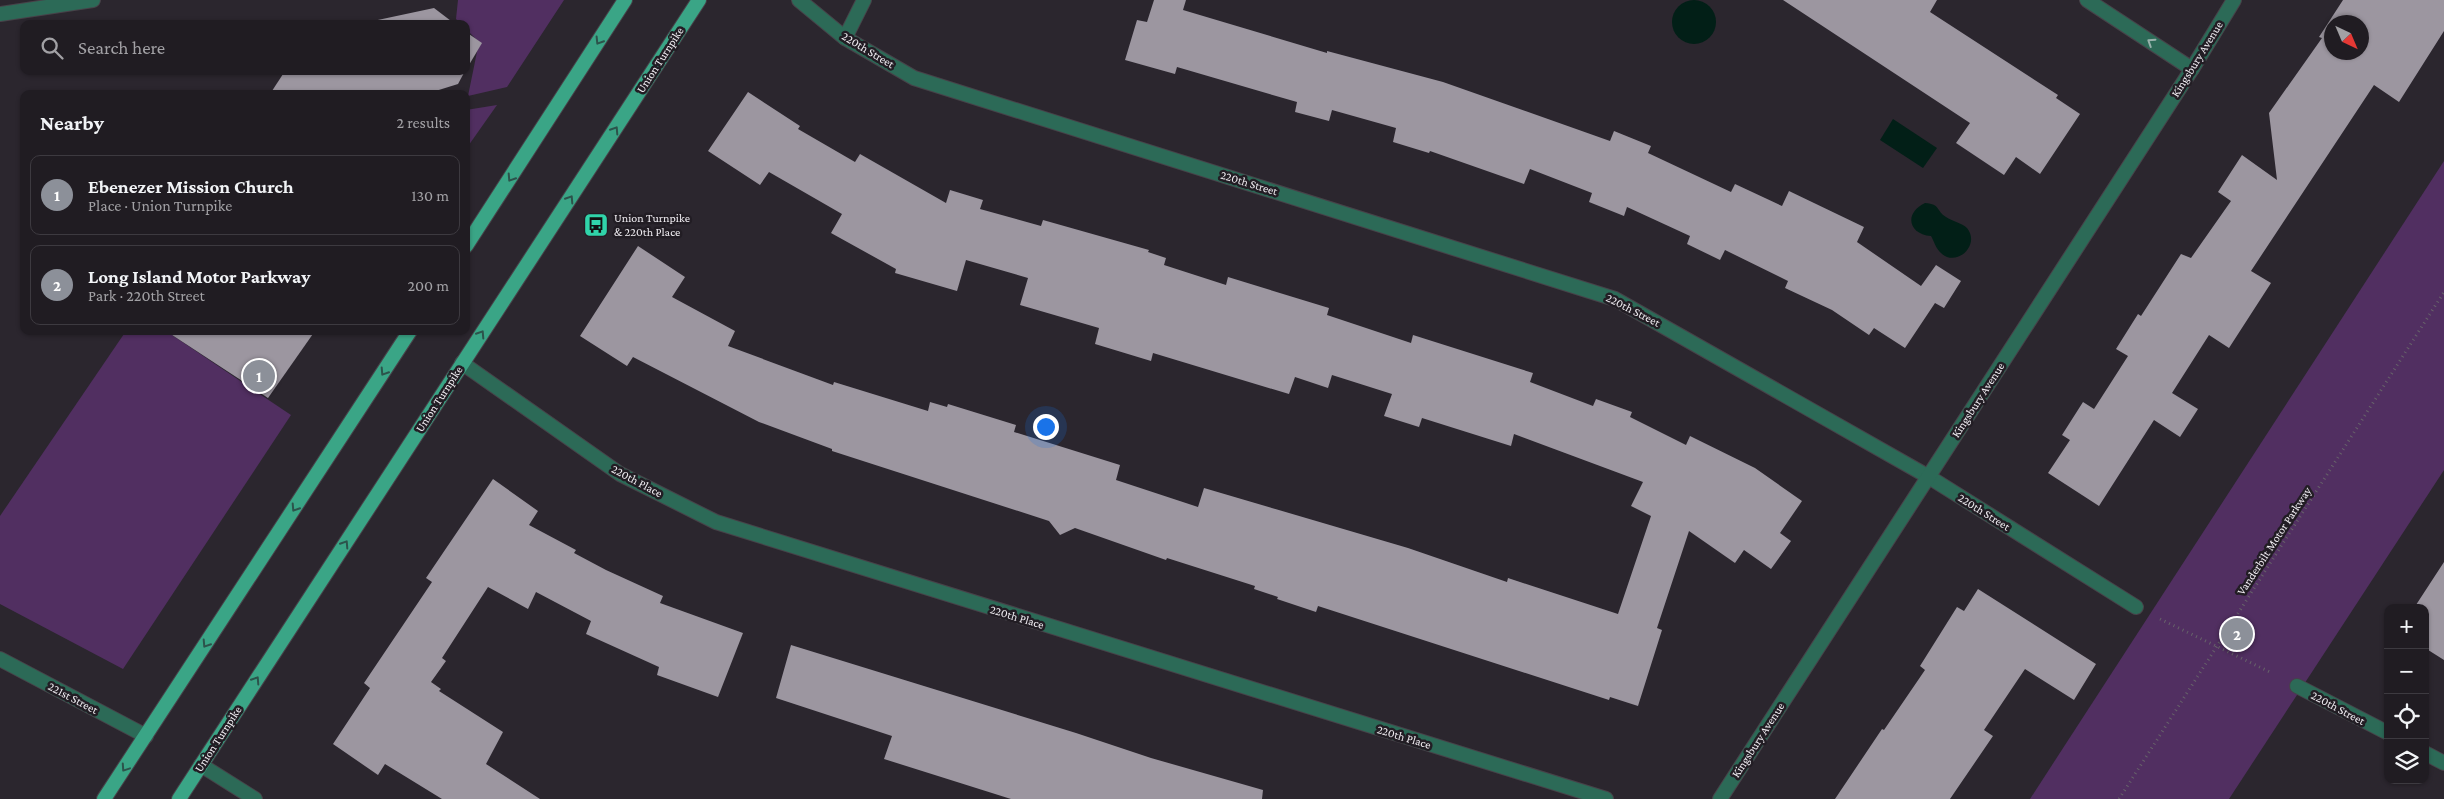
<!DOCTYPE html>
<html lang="en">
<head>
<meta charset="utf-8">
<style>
	:root { --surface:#201c22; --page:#28252a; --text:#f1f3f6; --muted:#a2a1a5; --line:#3d3a40; --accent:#8c9099 }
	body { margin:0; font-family:"Crimson Pro",serif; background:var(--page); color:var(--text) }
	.controls { position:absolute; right:15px; bottom:15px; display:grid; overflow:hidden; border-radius:10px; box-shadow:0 1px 4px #0004 }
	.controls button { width:45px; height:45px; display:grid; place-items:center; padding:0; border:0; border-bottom:1px solid var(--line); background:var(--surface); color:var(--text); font:25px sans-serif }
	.compass { position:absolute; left:2324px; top:15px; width:45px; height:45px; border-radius:50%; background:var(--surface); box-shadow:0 1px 4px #0004; rotate:136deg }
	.you { position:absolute; left:1045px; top:426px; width:18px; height:18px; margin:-12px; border:4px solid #fff; border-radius:50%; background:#1a73e8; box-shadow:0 0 0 8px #1a73e833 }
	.badge { display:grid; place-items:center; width:32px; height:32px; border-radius:50%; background:var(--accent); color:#fff; font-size:16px; font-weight:700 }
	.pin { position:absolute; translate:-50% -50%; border:2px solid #fff; box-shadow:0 1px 5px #0006 }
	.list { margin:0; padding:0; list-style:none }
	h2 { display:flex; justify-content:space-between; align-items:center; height:65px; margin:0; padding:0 20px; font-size:21px }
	h2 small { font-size:16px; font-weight:400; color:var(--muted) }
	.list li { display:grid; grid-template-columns:32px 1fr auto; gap:15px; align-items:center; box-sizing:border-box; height:80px; margin:0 10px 10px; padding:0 10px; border:1px solid var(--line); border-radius:10px }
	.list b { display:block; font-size:19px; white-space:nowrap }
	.list p { margin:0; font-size:16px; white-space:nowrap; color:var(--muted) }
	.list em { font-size:16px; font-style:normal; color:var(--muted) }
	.icon { flex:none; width:28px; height:28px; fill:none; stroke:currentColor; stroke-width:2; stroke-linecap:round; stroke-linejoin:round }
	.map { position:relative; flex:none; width:2444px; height:799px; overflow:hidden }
	.search { position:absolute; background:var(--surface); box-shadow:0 1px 4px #0004; left:20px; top:20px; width:450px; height:55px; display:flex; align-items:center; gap:12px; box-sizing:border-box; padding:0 18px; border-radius:10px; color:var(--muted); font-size:19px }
	.panel { position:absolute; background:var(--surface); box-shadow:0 1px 4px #0004; left:20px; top:90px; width:450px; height:245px; border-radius:10px }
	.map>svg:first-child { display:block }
	.green { fill:#512f61 }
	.water { fill:#021f17 }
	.building { fill:#9c96a0; fill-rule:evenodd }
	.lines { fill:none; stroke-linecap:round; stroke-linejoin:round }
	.minor-casing { stroke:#474249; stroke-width:16 }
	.primary-casing { stroke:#474249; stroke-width:16 }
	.path { stroke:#67636a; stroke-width:3; stroke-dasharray:1 4; stroke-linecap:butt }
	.minor { stroke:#2c6a57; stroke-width:14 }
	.primary { stroke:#3aa586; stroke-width:14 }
	.oneway { stroke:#2c534b }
	.oneway2 { stroke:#98b2ac }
	.labels { text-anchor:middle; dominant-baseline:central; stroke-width:5; stroke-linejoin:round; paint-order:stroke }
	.street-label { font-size:12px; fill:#f0edf2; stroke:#221d24 }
	.poi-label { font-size:12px; fill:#f0edf2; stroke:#221d24; text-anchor:start }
</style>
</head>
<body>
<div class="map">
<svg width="2444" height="799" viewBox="0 0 2444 799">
	<rect width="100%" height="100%" fill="#2b262e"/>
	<g class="green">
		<polygon points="458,0 564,0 507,87 468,96 479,42 466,29 466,24 461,24 456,19"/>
		<polygon points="497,105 466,149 466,110"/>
		<polygon points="2444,161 2444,470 2229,799 2030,799"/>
		<polygon points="126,331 166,331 291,415 123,669 0,604 0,516"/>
	</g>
	<g class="water">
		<circle cx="1694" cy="22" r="22"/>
		<polygon points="1893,119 1937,148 1923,168 1880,140"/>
		<path d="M 1925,203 C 1941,204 1936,211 1946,217 C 1952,221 1962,223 1967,228 C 1981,245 1956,268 1941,253 C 1936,249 1934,241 1931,236 C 1908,234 1904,213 1925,203 Z"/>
	</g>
	<g class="building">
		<polygon points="1154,0 1186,0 1183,10 1327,53 1327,51 1443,82 1610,141 1614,131 1651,146 1648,153 1731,192 1735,184 1782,206 1789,191 1864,227 1857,242 1921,286 1936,265 1961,281 1944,308 1935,303 1905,348 1874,328 1869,335 1832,310 1785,288 1788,281 1725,250 1720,260 1687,244 1690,236 1627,207 1624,216 1589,202 1592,193 1530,169 1524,184 1430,151 1429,153 1393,142 1396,128 1332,110 1329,121 1295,112 1297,102 1177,67 1175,74 1125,60 1137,20 1147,22"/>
		<polygon points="1783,0 1937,0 1930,12 2058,95 2056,98 2080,114 2040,174 2016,157 2004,175 1956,143 1970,123"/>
		<path d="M 2343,0 L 2444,0 L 2444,31 L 2399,102 L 2374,85 L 2251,271 L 2271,283 L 2229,348 L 2209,335 L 2172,393 L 2198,409 L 2180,437 L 2154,420 L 2099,506 L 2048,473 L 2070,440 L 2062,435 L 2083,402 L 2094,409 L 2128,356 L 2116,349 L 2138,314 L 2141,316 L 2181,254 L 2191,258 L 2231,201 L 2218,192 L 2242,155 L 2277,180 L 2269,113 L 2322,38 L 2319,37 ZM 2332,22 L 2362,22 L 2362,52 L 2332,52 Z"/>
		<polygon points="434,8 455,24 359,24"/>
		<polygon points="466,32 482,43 466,70"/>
		<polygon points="285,71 465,71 458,84 426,94 270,94"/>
		<polygon points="748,92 800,126 798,129 855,162 860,154 946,203 950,190 983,200 980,209 1041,226 1043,220 1149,250 1148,252 1166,258 1164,265 1226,285 1228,277 1329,308 1327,315 1411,343 1413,335 1533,373 1530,382 1593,406 1596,399 1632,412 1630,417 1686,445 1690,436 1755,468 1802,501 1780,533 1791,541 1771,569 1744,550 1735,563 1689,531 1657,628 1662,630 1638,706 1610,697 1609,700 1318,606 1316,612 1277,599 1278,597 1254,589 1255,586 1167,558 1166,560 1075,528 1060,535 1049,521 832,451 832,449 759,422 633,357 627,366 580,336 638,246 685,277 672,297 735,331 728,346 833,385 834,382 928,411 930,402 947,407 948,404 1016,425 1014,432 1120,465 1116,480 1198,507 1204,488 1408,548 1507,582 1508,578 1618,614 1651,516 1631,506 1643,482 1514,434 1511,446 1422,418 1419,427 1384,416 1392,394 1332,375 1328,388 1295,377 1289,394 1153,353 1151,361 1095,344 1099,328 1020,305 1028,278 966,260 957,291 895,273 896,269 831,233 842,214 769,172 760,185 708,151"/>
		<polygon points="166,331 315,331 268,398"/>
		<polygon points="493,479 538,511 529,525 576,550 574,553 606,570 663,596 660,603 743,633 718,697 657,675 659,667 586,634 591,621 536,592 528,609 488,587 442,658 446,661 431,682 441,689 439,691 503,732 486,764 540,799 442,799 385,764 378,775 333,744 370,688 364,683 432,582 426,578"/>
		<polygon points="2444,562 2444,660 2425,648 2425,608 2414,608"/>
		<polygon points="1978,589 2096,664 2074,700 2025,669 1984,730 1993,736 1950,799 1835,799 1882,729 1884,730 1925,670 1920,666 1957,607 1964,611"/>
		<polygon points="791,645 1076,733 1151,758 1263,790 1262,799 1011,799 884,759 892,736 776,698"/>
	</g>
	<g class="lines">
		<defs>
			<g id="minor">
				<polyline points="799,0 845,38 914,78 1615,299 1929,477 2136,607"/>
				<polyline points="2087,0 2192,69"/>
				<polyline points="0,14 93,0"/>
				<polyline points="845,38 864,0"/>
				<polyline points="462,363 620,474 716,522 1606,799"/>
				<polyline points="0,659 146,736"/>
				<polyline points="2297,686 2388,733"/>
				<polyline points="2425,753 2444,763"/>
				<polyline points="201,765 255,799"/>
				<polyline points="1720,799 2192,69 2234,0"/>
			</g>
			<g id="primary">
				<polyline points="466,246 625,0"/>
				<polyline points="104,799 410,331"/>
				<polyline points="179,799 699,0"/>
			</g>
		</defs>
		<use href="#minor" class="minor-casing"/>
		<use href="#primary" class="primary-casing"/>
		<g class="path">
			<polyline points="2160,619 2272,673"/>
			<polyline points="2119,799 2444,292"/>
		</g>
		<use href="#minor" class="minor"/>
		<use href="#primary" class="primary"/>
	</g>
	<defs><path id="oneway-chevron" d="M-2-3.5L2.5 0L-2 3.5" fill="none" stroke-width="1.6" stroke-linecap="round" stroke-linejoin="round" transform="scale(1.25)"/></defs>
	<g class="oneway">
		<use href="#oneway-chevron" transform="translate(599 41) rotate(122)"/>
		<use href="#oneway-chevron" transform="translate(615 130) rotate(-57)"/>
		<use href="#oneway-chevron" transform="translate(511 178) rotate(123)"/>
		<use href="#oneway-chevron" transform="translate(570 199) rotate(-57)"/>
		<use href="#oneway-chevron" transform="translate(481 334) rotate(-57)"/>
		<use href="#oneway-chevron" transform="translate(384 372) rotate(123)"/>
		<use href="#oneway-chevron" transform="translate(295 508) rotate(123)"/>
		<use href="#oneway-chevron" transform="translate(345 544) rotate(-57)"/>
		<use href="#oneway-chevron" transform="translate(206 644) rotate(123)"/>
		<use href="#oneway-chevron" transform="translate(256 680) rotate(-57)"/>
		<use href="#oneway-chevron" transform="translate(125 768) rotate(124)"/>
	</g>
	<use class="oneway2" href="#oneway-chevron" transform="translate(2151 42) rotate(-147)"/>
	<defs>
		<symbol id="bus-square" viewBox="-11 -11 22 22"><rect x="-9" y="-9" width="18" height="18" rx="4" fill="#30d4aa" stroke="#221d24"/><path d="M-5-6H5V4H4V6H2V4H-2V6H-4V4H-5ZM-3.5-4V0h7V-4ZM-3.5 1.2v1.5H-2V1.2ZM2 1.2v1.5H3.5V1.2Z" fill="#111"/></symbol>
	</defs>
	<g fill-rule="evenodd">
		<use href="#bus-square" x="582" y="211" width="28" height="28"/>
	</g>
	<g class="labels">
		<g class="street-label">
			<text transform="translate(868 50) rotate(31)">220th Street</text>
			<text transform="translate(2197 59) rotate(-58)">Kingsbury Avenue</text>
			<text transform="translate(660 60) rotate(-57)">Union Turnpike</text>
			<text transform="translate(1249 183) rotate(17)">220th Street</text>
			<text transform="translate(1633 310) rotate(27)">220th Street</text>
			<text transform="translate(439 399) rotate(-57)">Union Turnpike</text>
			<text transform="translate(1978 400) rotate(-57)">Kingsbury Avenue</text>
			<text transform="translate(637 481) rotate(28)">220th Place</text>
			<text transform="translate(1984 512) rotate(32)">220th Street</text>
			<text transform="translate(2274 541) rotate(-57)">Vanderbilt Motor Parkway</text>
			<text transform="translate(1017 617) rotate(17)">220th Place</text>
			<text transform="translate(73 698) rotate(28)">221st Street</text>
			<text transform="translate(2338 708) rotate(28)">220th Street</text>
			<text transform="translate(1404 737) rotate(17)">220th Place</text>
			<text transform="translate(218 739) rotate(-57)">Union Turnpike</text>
			<text transform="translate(1758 740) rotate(-57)">Kingsbury Avenue</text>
		</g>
		<g class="poi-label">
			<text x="614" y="218">Union Turnpike<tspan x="614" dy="14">&amp; 220th Place</tspan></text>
		</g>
	</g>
</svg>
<div class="controls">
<button>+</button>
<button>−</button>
<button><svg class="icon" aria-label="locate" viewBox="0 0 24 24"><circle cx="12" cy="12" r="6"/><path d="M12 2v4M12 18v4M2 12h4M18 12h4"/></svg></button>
<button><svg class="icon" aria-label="layers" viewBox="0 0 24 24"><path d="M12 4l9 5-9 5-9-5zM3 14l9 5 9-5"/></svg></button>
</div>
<svg class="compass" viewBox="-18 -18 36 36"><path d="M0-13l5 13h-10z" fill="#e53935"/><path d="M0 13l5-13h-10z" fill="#a2a1a5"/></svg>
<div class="you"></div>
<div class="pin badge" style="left:259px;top:376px">1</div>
<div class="pin badge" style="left:2237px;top:634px">2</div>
<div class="search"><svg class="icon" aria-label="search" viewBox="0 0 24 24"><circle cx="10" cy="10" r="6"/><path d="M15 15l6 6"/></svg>Search here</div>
<section class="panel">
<h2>Nearby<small>2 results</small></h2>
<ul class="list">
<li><span class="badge">1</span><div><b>Ebenezer Mission Church</b><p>Place · Union Turnpike</p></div><em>130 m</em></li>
<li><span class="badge">2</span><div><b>Long Island Motor Parkway</b><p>Park · 220th Street</p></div><em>200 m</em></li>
</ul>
</section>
</div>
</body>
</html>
